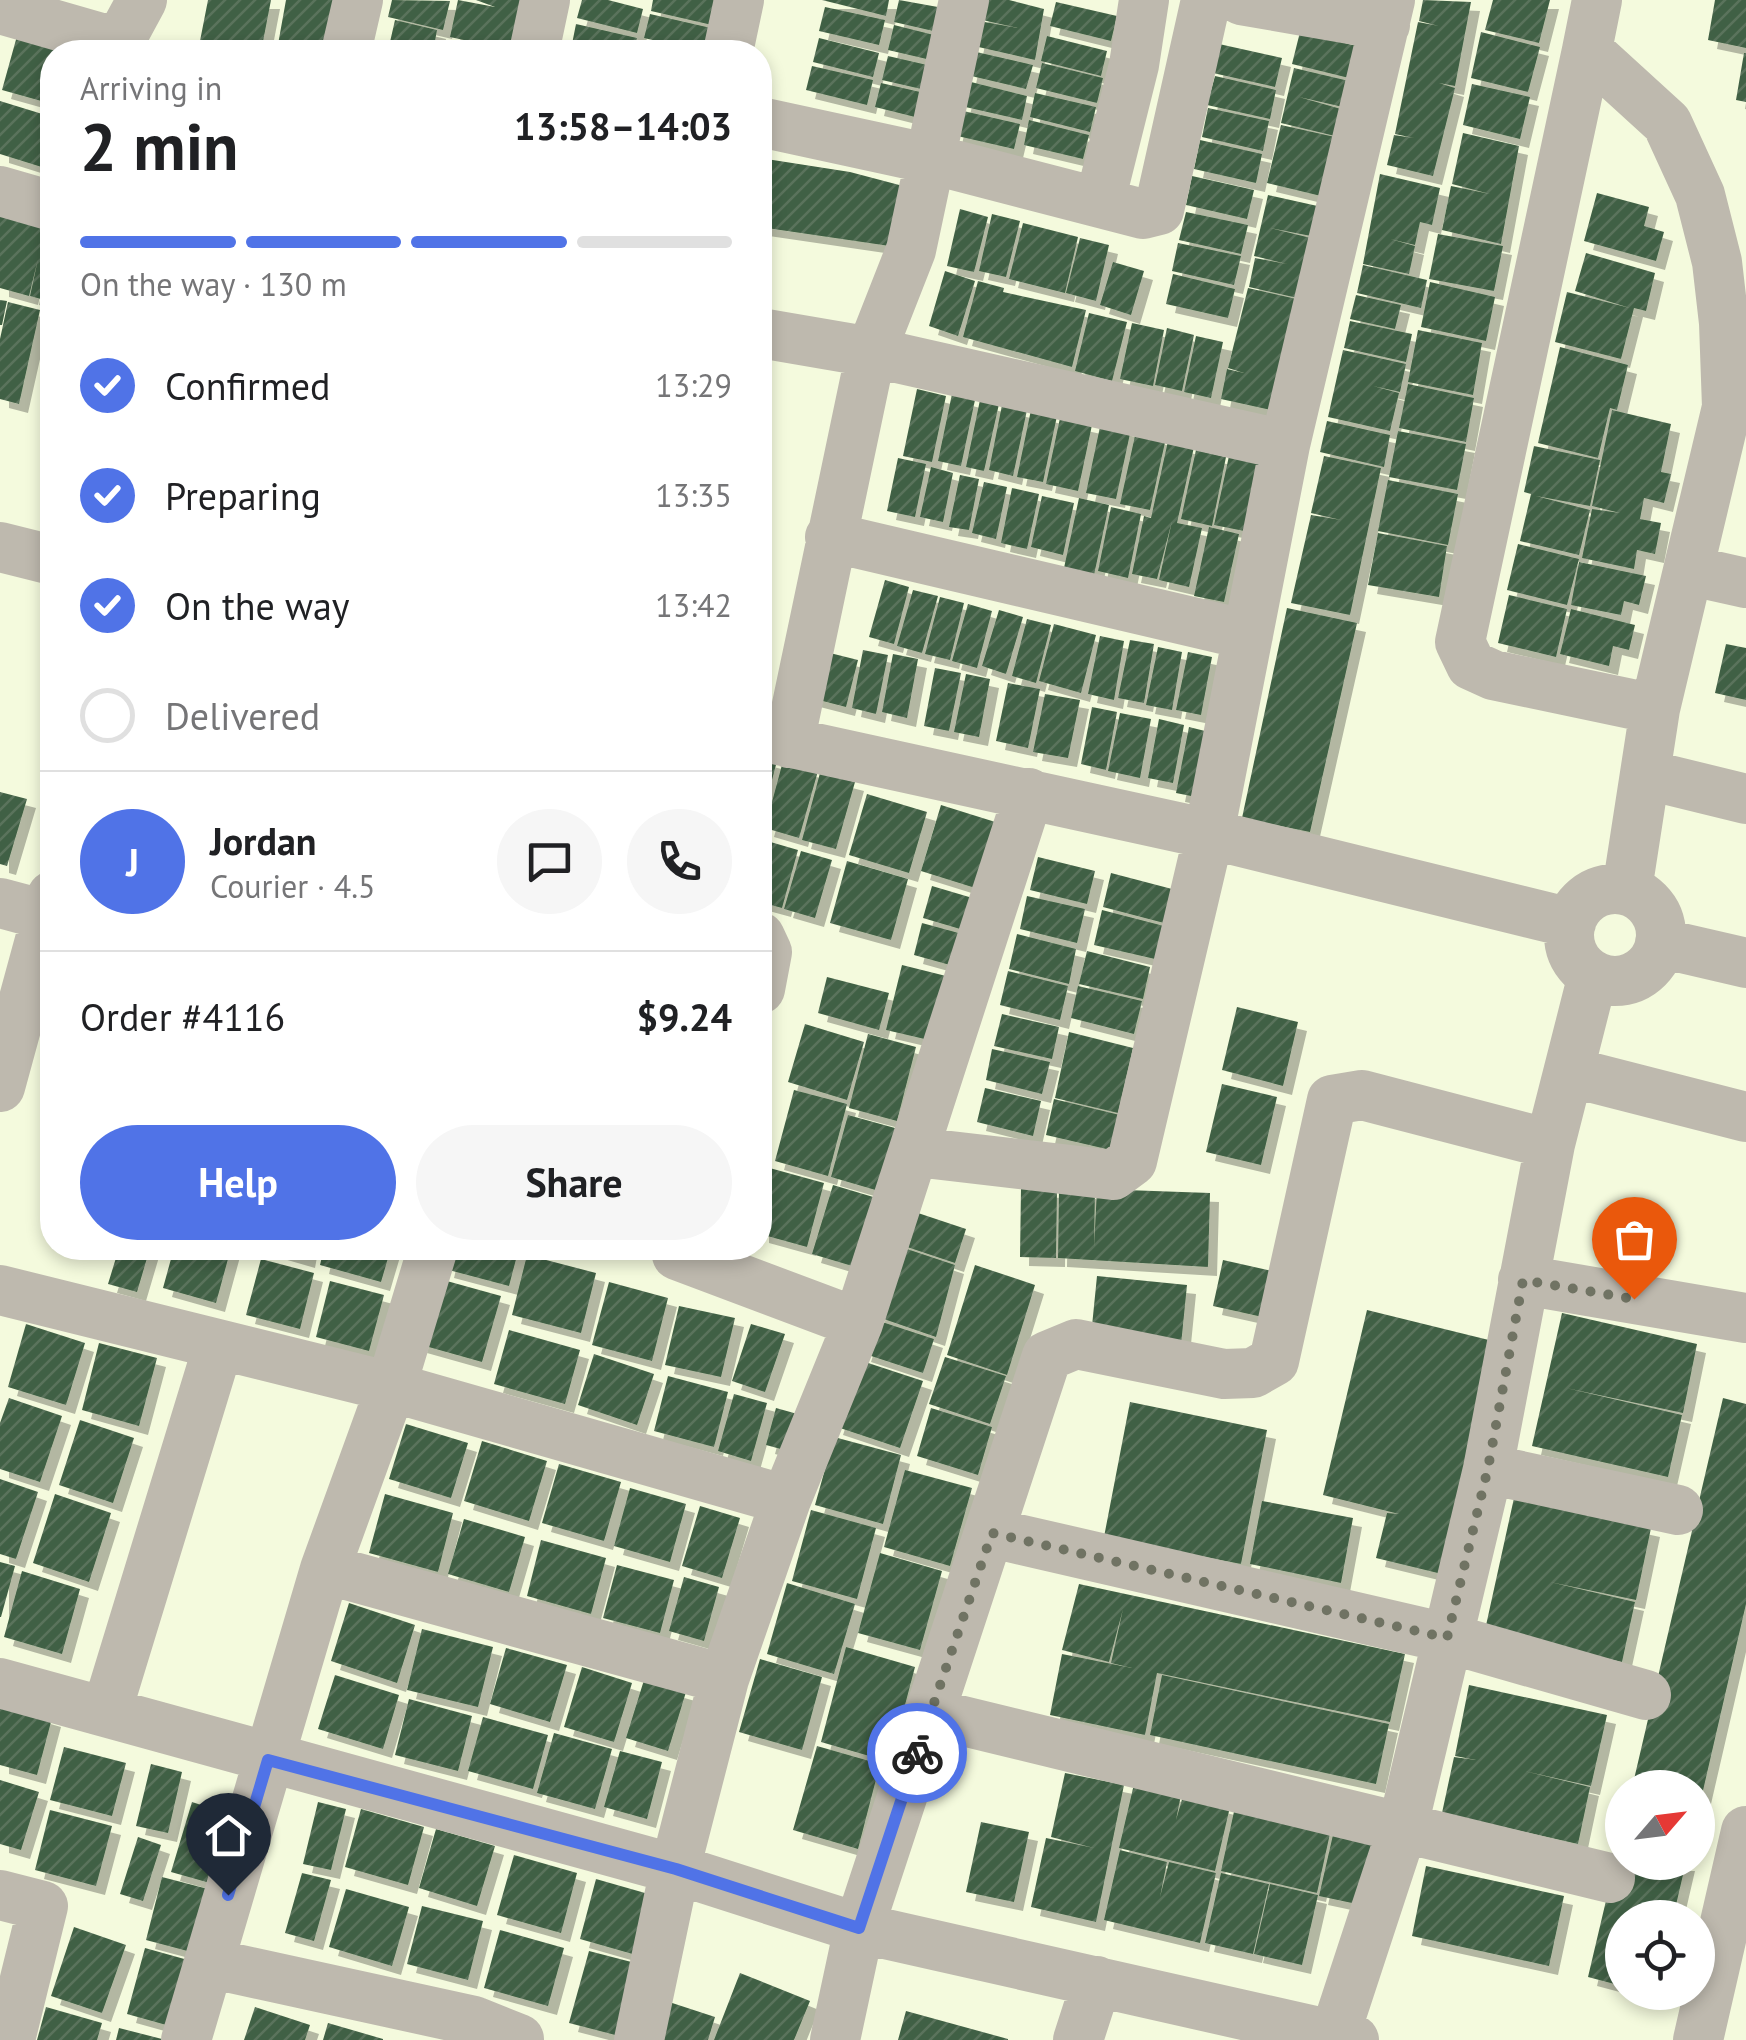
<!DOCTYPE html>
<meta charset="utf-8">
<style>
body{margin:0;font-family:"PT Sans",sans-serif;background:#f6f6f6;color:#202124;height:100vh;display:flex;flex-direction:column;font-size:38px;white-space:nowrap}
*{box-sizing:border-box;margin:0}
p{font-size:32px;color:#757577}
.icon{flex:none;width:55px;height:55px;fill:none;stroke:currentColor;stroke-width:2;stroke-linecap:round;stroke-linejoin:round}
.map{position:relative;flex:1;overflow:hidden}
.drawer{position:absolute;left:40px;top:40px;width:732px;height:1220px;display:flex;flex-direction:column;background:#fff;border-radius:40px;box-shadow:0 5px 15px #0003}
.drawer>*{flex:none}
.needle{width:65px;rotate:62deg}
.tools{position:absolute;left:1605px;top:1770px;display:grid;gap:20px}
.tools a{display:grid;place-items:center;width:110px;height:110px;border-radius:50%;background:#fff;box-shadow:0 5px 15px #0003;font-size:50px}
.pin{position:absolute;display:grid;place-items:center;width:85px;height:85px;color:#fff;margin:-102px -42px;border-radius:50% 50% 50% 0;rotate:-45deg;box-shadow:0 0 10px #0007}
.pin .icon{rotate:45deg}
.courier{position:absolute;display:grid;place-items:center;width:100px;height:100px;margin:-50px;border:8px solid #5073e7;border-radius:50%;background:#fff;color:#222;box-shadow:0 2px 12px #0007}
.overview em{font-style:normal;font-weight:700}
.overview div{display:flex;flex-direction:column-reverse}
.overview{display:flex;align-items:center;justify-content:space-between;height:170px;padding:0 40px}
h1{font-size:65px;font-weight:700;line-height:75px}
.bar{display:grid;grid-template-columns:repeat(4,1fr);gap:15px 10px;align-content:center;height:120px;padding:0 40px}
.bar i{height:12px;border-radius:8px;background:#e0e0e0}
.bar .active{background:#5073e7}
.bar p{grid-column:span 4}
.line{display:flex;align-items:center;gap:25px;padding:0 40px;border-top:2px solid #e0e0e0}
.line div{flex:1}
.round{display:grid;place-items:center;flex:none;width:105px;height:105px;border-radius:52px;background:#f6f6f6}
ol{padding:0 40px;list-style:none}
li{display:flex;align-items:center;gap:30px;height:110px}
li p{margin-inline-start:auto}
li .icon{padding:10px;border-radius:50%;background:#5073e7;color:#fff;stroke-width:4}
li:last-child{color:#757577}
li i{width:55px;height:55px;border:5px solid #e0e0e0;border-radius:50%}
.button{display:flex;gap:20px;margin-top:auto;padding:20px 40px}
.button a{flex:1;height:115px;border-radius:60px;background:#5073e7;color:#fff;font-size:40px;font-weight:700;line-height:115px;text-align:center}
.button a+a{background:#f6f6f6;color:#202124}
.map>svg:first-child{display:block}
.building{fill:url(#building-hatch);filter:url(#shadow)}
.lines{fill:none;stroke-linecap:round;stroke-linejoin:round}
.minor{stroke:#beb9ae;stroke-width:50}
.done{stroke:#707363;stroke-width:10;stroke-dasharray:0 18}
.route{stroke:#5073e7;stroke-width:12}
</style>
<div class="map">
<svg width="1746" height="2040" viewBox="0 0 1746 2040">
<defs>
<pattern id="building-hatch" width="6" height="6" patternUnits="userSpaceOnUse" patternTransform="scale(2.5)"><rect width="6" height="6" fill="#416044"/><path d="M-1 1l2-2M0 6l6-6M5 7l2-2" fill="none" stroke="#5a735c"/></pattern>
<filter id="shadow"><feDropShadow dx="9" dy="9" stdDeviation="0" flood-color="#0004"/></filter>
</defs>
<rect width="100%" height="100%" fill="#f4fadd"/>
<path class="building" d="M208,0h63l-10,52 -61,-11z
M286,0h61l-9,52 -61,-2z
M392,0l58,1 -7,29 -55,-13z
M458,0l37,7 -19,-7h45l-11,50 -60,-13z
M582,0h26l35,9 -6,24 -60,-15z
M653,0h60l4,1 -5,24 -61,-14z
M822,0h67l-3,16z
M899,0l61,11 -5,25 -61,-14z
M983,0h26l35,9 -9,51 -61,-14 5,-25 39,7 -40,-9z
M1423,0l48,2 -16,84 -16,-3 16,5 -22,88 -46,-11 7,-30 20,3 -19,-4 23,-112 21,4 -20,-5z
M1493,0h57l-11,43 -54,-13z
M1715,0h31v48l-38,-8z
M1056,2l61,14 -6,25 -61,-15z
M825,7l60,13 -6,25 -60,-14z
M650,14l61,14 -7,24 -60,-14z
M395,20l42,10 -4,22 -43,-10z
M576,24l61,14 -3,14 -63,-3z
M894,25l60,15 -6,24 -60,-14z
M1300,32l57,14 -8,32 -57,-14z
M1481,32l59,15 -12,45 -57,-14z
M17,36l57,16h-22v52l-50,-14z
M1047,36l60,15 -6,25 -60,-15z
M819,38l60,15 -6,24 -60,-15z
M645,42l40,9 -1,1h-41z
M1219,44l63,14 -7,29 -62,-14z
M202,46l22,5v1h-23z
M972,51l61,14 -7,24 -59,-14z
M1744,53h2v49l-10,-2z
M888,56l61,14 -6,24 -61,-14z
M1042,63l61,15 -6,25 -61,-15z
M812,66l61,14 -6,25 -61,-15z
M1294,68l55,13 -6,26 -44,-10 42,12 -6,27 -54,-13z
M1215,76l61,14 -6,29 -63,-14z
M967,81l60,15 -5,24 -61,-14z
M881,83l61,14 -7,25 -60,-15z
M1472,84l58,13 -10,42 -57,-14z
M1035,93l61,14 -6,25 -60,-15z
M0,101l52,16 -4,52 -48,-15z
M1208,108l61,13 -6,30 -61,-14z
M959,110l61,14 -6,25 -61,-14z
M1029,120l60,15 -6,24 -59,-14z
M1281,125l54,12 -14,59 -54,-13z
M1463,133l56,13 -18,98 -59,-14 9,-44 39,8 -38,-10z
M1200,140l62,14 -6,29 -62,-14z
M760,158l90,14 72,19 -12,58 -150,-22z
M1380,174l60,14 -8,37 -12,-3 -5,23 -25,-6 25,7 -6,28 -46,-10z
M1192,176l62,14 -7,29 -61,-14z
M1597,193l52,14 -5,19 20,6 -8,29 -72,-20z
M1268,195l54,12 -6,30 -46,-9 45,11 -13,60 -53,-12 6,-29 32,6 -33,-8z
M960,209l28,8 -14,55 -27,-6z
M1186,212l62,13 -7,29 -62,-14z
M0,214l52,12v76l-22,-6 8,-37 -9,37 -29,-8z
M992,214l28,7 -14,56 -27,-6z
M1023,223l55,14 -13,56 -56,-14z
M1438,234l65,12 -9,45 -65,-12z
M1080,238l29,7 -13,56 -30,-8z
M1178,243l63,13 -7,29 -62,-14z
M1586,253l69,20 -9,38 -12,-3 -13,51 -66,-17 12,-50 63,16 -55,-17z
M1113,262l31,9 -13,44 -31,-10z
M1363,265l64,15 -6,28 -64,-15z
M945,271l30,10 -17,55 -29,-10z
M1173,274l62,15 -7,29 -62,-14z
M978,281l26,7 -1,4 83,18 -14,57 -109,-30z
M1430,282l65,15 -9,44 -65,-14z
M1248,288l53,12 -26,111 -54,-12 6,-30 17,4 -16,-5z
M1356,295l45,10 -6,24 -45,-10z
M0,300l7,1 -5,24h-2z
M8,302l32,8 -21,94 -19,-5v-60z
M1089,313l38,9 -15,59 -37,-10z
M1350,321l62,13 -6,28 -62,-14z
M1132,323l32,7 -11,56 -33,-7z
M1167,328l27,7 -12,56 -27,-6z
M1418,330l64,13 -9,52 -65,-13z
M1196,336l27,6 -12,56 -27,-6z
M1560,347l68,18 -11,45 -7,-2 -12,50 -60,-15z
M1343,350l63,14 -6,28 -27,-6 26,7 -9,38 -62,-14z
M1408,384l66,14 -8,44 -67,-14z
M917,389l29,7 -14,66 -29,-6z
M952,394l23,6 -14,66 -23,-5z
M980,400l19,4 -15,67 -18,-4z
M1002,405l25,5 -14,66 -24,-6z
M1031,410l26,6 -14,66 -26,-5z
M1612,410l59,14 -10,48 10,2 -7,29 -20,-5 -4,21 21,4 -6,31 -18,-4 -3,19 -52,-11 10,-49 28,4 -28,-7z
M1060,418l32,7 -14,66 -32,-7z
M1327,421l63,14 -6,32 -64,-15z
M1101,422l30,7 -15,70 -30,-6z
M1136,431l30,7 -16,72 -30,-6z
M1398,431l68,13 -9,46 -68,-13z
M1168,441l26,6 -17,76 25,5 -13,59 -30,-7 13,-59 -15,58 -25,-5 12,-58 7,2z
M1534,446l66,14 -10,46 -54,-10 54,14 -11,45 -59,-14 11,-47 -7,-2z
M1196,450l30,7 -14,69 -31,-7z
M1229,456l30,7 -15,68 -30,-6z
M1324,456l57,12 -31,147 -59,-12 20,-88 30,5 -30,-7z
M898,458l28,6 -11,53 -28,-6z
M931,467l22,6 -10,49 -23,-5z
M960,475l19,4 -10,51 -20,-3z
M1388,480l70,14 -10,51 -70,-14z
M984,482l23,5 -11,52 -24,-6z
M1012,488l27,6 -12,55 -26,-6z
M1042,496l32,7 -11,52 -32,-8z
M1079,498l30,7 -15,70 -30,-7z
M1111,507l30,7 -13,64 -30,-7z
M1209,527l30,7 -15,68 -30,-6z
M1378,533l69,13 -8,51 -71,-12z
M1518,544l61,15 -12,46 -60,-15z
M1579,562l67,14 -7,29 -15,-4 -3,14 -50,-10z
M885,580l24,7 -15,57 -25,-7z
M913,590l25,6 -16,57 -25,-7z
M1509,595l58,14 -11,48 -58,-14z
M940,597l24,6 -14,57 -25,-6z
M968,604l24,7 -15,57 -25,-7z
M1287,608l70,15 -47,209 -68,-14z
M1571,609l64,16 -6,25 -16,-4 -4,20 -49,-12z
M999,610l24,7 -17,57 -24,-8z
M1027,619l24,6 -15,58 -24,-7z
M1054,624l42,11 -15,58 -42,-12z
M1100,636l24,5 -10,59 -26,-6z
M1130,640l24,4 -10,59 -26,-5z
M1726,644l20,4v52l-31,-7z
M1158,647l24,5 -10,58 -26,-5z
M863,650l25,5 -12,59 -24,-6z
M822,651l36,9 -12,47 -35,-9z
M1188,652l24,5 -11,58 -25,-5z
M893,654l25,5 -11,59 -25,-6z
M935,668l26,5 -12,58 -25,-5z
M966,674l24,5 -11,58 -25,-5z
M1008,683l32,6 -12,59 -32,-7z
M1045,694l35,6 -12,58 -35,-6z
M1092,707l25,5 -11,58 -25,-6z
M1120,713l31,6 -11,59 -32,-7z
M1159,719l25,6 -11,58 -25,-5z
M1189,727l24,6 -12,65 -25,-5z
M760,757l17,4 -16,61h-1z
M783,761l35,10 -19,67 -34,-10z
M820,773l35,9 -19,67 -34,-9z
M0,792l27,7 -20,67 -7,-2z
M867,794l60,18 -18,61 -60,-18z
M941,805l67,21 -20,66 -67,-21z
M767,841l31,9 -16,58 -22,-6v-34z
M801,851l31,9 -17,58 -31,-9z
M1038,857l57,14 -8,33 -57,-14z
M847,861l61,18 -17,61 -61,-17z
M1111,873l61,16 -8,34 -61,-16z
M932,886l54,16 -9,32 -54,-16z
M1027,896l58,13 -8,34 -57,-14z
M1102,910l62,16 -9,33 -61,-14z
M922,923l55,15 -9,32 -54,-15z
M1017,934l59,15 -7,35 -60,-15z
M1087,951l63,16 -7,32 -64,-15z
M902,965l60,15 -16,64 -60,-14z
M1008,971l60,15 -8,34 -60,-15z
M827,977l62,16 -10,37 -61,-17z
M1078,986l64,15 -8,33 -63,-16z
M1237,1007l61,15 -15,64 -61,-16z
M1002,1014l57,13 -7,32 -58,-13z
M805,1024l59,18 -17,58 -59,-18z
M1069,1032l64,16 -15,65 -63,-15z
M868,1034l48,13 -19,74 -48,-13z
M992,1049l58,13 -8,32 -56,-14z
M1222,1084l55,13 -16,68 -55,-13z
M985,1088l56,13 -8,35 -56,-14z
M794,1090l53,14 -19,72 -53,-15z
M1054,1099l70,17 -9,35 -69,-16z
M848,1115l65,18 -17,63 -65,-19z
M766,1167l58,16 -17,64 -47,-13v-43z
M833,1185l57,17 -21,69 -57,-17z
M1021,1188l36,1 -1,69 -36,-1z
M1059,1189l36,1 -1,57 3,-58 113,4 -2,74 -150,-9z
M906,1209l60,20 -11,34 -60,-20z
M895,1245l60,20 -19,72 -61,-21z
M119,1248h31l-13,44 -29,-8z
M174,1248h57l-15,55 -53,-15z
M268,1248h40l-2,11z
M324,1248h67l-10,34 -61,-17z
M450,1248h69l-10,38 -64,-17z
M527,1255l69,18 -15,60 -69,-18z
M261,1259l53,14 -14,56 -54,-14z
M1223,1260l53,12 -9,46 -54,-12z
M975,1265l60,20 -28,90 -60,-20z
M1097,1276l90,9 -6,60 -90,-9z
M436,1278l65,18 -19,66 -64,-18z
M330,1281l54,14 -15,56 -53,-14z
M609,1282l59,16 -16,63 -60,-16z
M679,1306l56,12 -14,59 -56,-12z
M1367,1310l134,33 -55,232 -70,-17 11,-45 12,1 -76,-19z
M1562,1313l135,31 -14,69 -117,-25 116,27 -14,62 -136,-31z
M873,1319l61,20 -11,34 -61,-20z
M26,1324l59,19 -19,62 -58,-18z
M751,1324l34,10 -20,58 -33,-11z
M509,1330l71,20 -15,54 -71,-20z
M99,1343l58,15 -18,68 -57,-16z
M594,1354l60,20 -17,51 -59,-20z
M945,1357l61,19 -16,48 -61,-20z
M856,1359l67,22 -23,67 -66,-22z
M668,1376l60,16 -14,55 -60,-16z
M734,1394l33,9 -16,58 -33,-10z
M9,1398l53,18 -22,66 -40,-13v-46z
M1723,1398l23,6v200l-47,204 -1,-20h-66z
M1130,1402l137,28 -26,134 -137,-27z
M776,1408l25,7 -9,37 -26,-7z
M931,1408l61,19 -14,48 -61,-19z
M80,1420l54,18 -21,65 -54,-18z
M406,1424l62,19 -17,55 -62,-19z
M834,1437l67,18 -18,69 -68,-19z
M482,1441l65,20 -18,60 -65,-20z
M559,1464l62,18 -17,59 -62,-18z
M905,1470l67,18 -22,78 -66,-19z
M0,1479l38,13 -22,67 -16,-5z
M630,1488l56,16 -16,58 -56,-16z
M55,1494l56,19 -22,69 -56,-19z
M385,1494l68,19 -15,59 -69,-19z
M1514,1498l137,30 -15,72 -86,-18 85,20 -13,60 -137,-32z
M1262,1501l91,17 -12,65 -91,-19z
M700,1506l40,12 -18,60 -40,-12z
M811,1510l65,18 -19,71 -65,-18z
M464,1519l61,18 -16,55 -61,-18z
M541,1540l65,18 -15,56 -64,-18z
M880,1553l62,18 -22,79 -62,-17z
M0,1562l15,4 -14,51h-1z
M617,1565l57,15 -14,53 -57,-15z
M22,1571l58,18 -18,65 -58,-17z
M684,1577l35,10 -15,54 -35,-10z
M787,1583l68,21 -21,70 -67,-20z
M1079,1584l326,70 -15,68 -233,-49 -12,62 -95,-20 12,-61 70,14 -21,-5 12,-54 -14,53 -47,-12z
M349,1603l66,22 -18,58 -66,-22z
M422,1629l71,18 -15,60 -71,-17z
M846,1647l69,20 -25,95 -69,-20z
M506,1648l61,17 -17,57 -60,-18z
M760,1659l62,18 -20,73 -63,-18z
M582,1667l50,16 -18,59 -50,-15z
M335,1675l64,20 -16,54 -65,-20z
M1162,1675l227,49 -13,60 -226,-49z
M644,1680l42,12 -18,59 -42,-13z
M1469,1685l138,30 -16,71 -67,-15 66,16 -12,57 -136,-31 12,-56 22,3 -21,-4z
M409,1699l63,17 -14,55 -63,-16z
M0,1703l52,15 -15,57 -37,-10z
M483,1717l65,18 -15,54 -65,-18z
M554,1733l58,16 -17,60 -58,-16z
M817,1746l63,18 -22,85 -65,-19z
M64,1747l62,16 -14,53 -62,-16z
M620,1751l42,11 -15,57 -43,-12z
M151,1764l31,8 -14,61 -32,-7z
M1065,1773l59,12 -28,137 -65,-15 15,-69 48,10 -43,-11z
M0,1780l39,12 -18,58 -21,-6z
M1134,1784l47,11 -5,25 7,-24 47,11 -15,64 -96,-23z
M192,1802l46,15 -21,68 -46,-13z
M318,1802l28,7 -15,61 -28,-6z
M1235,1807l96,22 -14,64 -96,-22z
M361,1809l63,18 -16,58 -63,-18z
M50,1810l62,16 -16,60 -61,-16z
M981,1822l48,10 -15,70 -48,-10z
M1335,1826l47,10 -16,70 -47,-10z
M436,1829l59,17 -18,60 -58,-18z
M138,1837l23,8 -18,56 -23,-7z
M1621,1837l1,25h64l-13,56h-51v68l-34,-9z
M1120,1850l47,12 -7,35 9,-35 47,11 -16,70 -96,-23z
M514,1855l63,18 -16,60 -64,-18z
M1426,1866l138,30 -15,70 -137,-30z
M302,1873l29,7 -17,61 -29,-8z
M1221,1873l48,11 -16,70 -48,-11z
M162,1877l50,13 -17,63 -49,-13z
M596,1879l63,18 -16,60 -63,-18z
M1270,1884l48,11 -16,70 -48,-11z
M346,1889l63,18 -17,59 -63,-19z
M422,1906l61,15 -15,59 -61,-16z
M74,1927l52,18 -24,68 -51,-17z
M500,1930l64,18 -16,58 -64,-18z
M145,1948l50,14 -18,66 -50,-14z
M589,1951l54,14 -20,72 -54,-14z
M740,1973l70,28 -16,39h-80z
M660,1999l55,18 -7,23h-60z
M46,2007l56,16 -5,17h-60z
M255,2007l55,18 -5,15h-61z
M906,2011l102,28v1h-110z
M328,2023l55,16v1h-60z
M119,2028l43,11v1h-46z"/>
<g class="lines">
<path class="minor" d="M1241,0l144,25
M1597,0l-10,50 80,73 33,72 17,67 7,61 3,84 -72,302 -28,181
M0,9l101,29 21,-1 20,-37
M1587,50l-127,592 11,23 22,10 162,34
M346,52l12,-52
M534,52l11,-52
M728,52l11,-52
M760,122l171,37 212,55 16,-4 47,-210
M0,191l52,15
M1100,201l34,-136 10,-65
M760,333l111,19 414,93
M830,537l418,98
M0,547l52,13
M1692,571l54,12
M760,736l449,98 362,89
M789,743l82,-391 40,-102 53,-250
M1648,775l98,24
M1569 935a46 46 0 1 1 92 0a46 46 0 1 1-92 0Z
M0,903l45,12
M760,937l7,15 -7,37
M1660,943l86,20
M1570,1072l176,45
M0,1087l52,-191
M916,1152l197,23 19,-14 77,-327 76,-389 105,-445
M677,1255l181,68
M1523,1280l223,38
M0,1290l391,97 395,113
M1488,1469l190,41
M992,1533l455,105 199,57
M325,1569l399,110
M0,1683l675,186 184,59 495,112
M107,1710l111,-363
M930,1713l680,165
M0,1895l43,11 -33,134
M209,1963l265,58 -6,19
M474,2021l45,18
M186,2040l139,-471 66,-182 42,-139
M639,2040l36,-171 49,-190 62,-179 72,-177 171,-530
M835,2040l24,-112 188,-572 29,-12 148,30 29,-1 21,-12 58,-261 30,-5 188,49
M1078,2040l19,-59
M1333,2040l69,-210 86,-361 62,-325 43,-169
M1698,2040l48,-209"/>
</g>
<g class="lines">
<path class="done" d="M917,1753l75,-220 455,105 41,-170 35,-188 111,19"/>
<path class="route" d="M228,1895l40,-135 408,109 183,59 58,-175"/>
</g>
</svg>
<div class="tools">
<a><svg class="needle" viewBox="-14 -14 28 28"><path d="M0-13l5 13h-10z" fill="#e53935"/><path d="M0 13l5-13h-10z" fill="#757577"/></svg></a>
<a><svg class="icon" aria-label="locate" viewBox="0 0 24 24"><circle cx="12" cy="12" r="6"/><path d="M12 2v4M12 18v4M2 12h4M18 12h4"/></svg></a>
</div>
<div class="pin" style="left:1634px;top:1299px;background:#ea580c"><svg class="icon" aria-label="bag" viewBox="0 0 24 24"><path d="M5 8h14l-1 12H6zM9 8a3 3 0 0 1 6 0"/></svg></div>
<div class="pin" style="left:228px;top:1895px;background:#1f2937"><svg class="icon" aria-label="home" viewBox="0 0 24 24"><path d="M3 11l9-7 9 7M6 9v11h12V9"/></svg></div>
<div class="courier" style="left:917px;top:1753px"><svg class="icon" aria-label="bike" viewBox="0 0 24 24"><circle cx="6" cy="16" r="4"/><circle cx="18" cy="16" r="4"/><path d="M6 16l4-8h5l3 8M10 8l3 8H6M13 5h3"/></svg></div>
<section class="drawer">
<div class="overview"><div><h1>2 min</h1><p>Arriving in</p></div><em>13:58–14:03</em></div>
<div class="bar"><i class="active"></i><i class="active"></i><i class="active"></i><i></i><p>On the way · 130 m</p></div>
<ol>
<li><svg class="icon" aria-label="check" viewBox="0 0 24 24"><path d="M5 12l5 5 9-10"/></svg>Confirmed<p>13:29</p></li>
<li><svg class="icon" aria-label="check" viewBox="0 0 24 24"><path d="M5 12l5 5 9-10"/></svg>Preparing<p>13:35</p></li>
<li><svg class="icon" aria-label="check" viewBox="0 0 24 24"><path d="M5 12l5 5 9-10"/></svg>On the way<p>13:42</p></li>
<li><i></i>Delivered</li>
</ol>
<div class="line" style="height:180px"><b class="round" style="background:#5073e7;color:#fff">J</b><div><b>Jordan</b><p>Courier · 4.5</p></div><a class="round"><svg class="icon" aria-label="chat" viewBox="0 0 24 24"><path d="M4 5h16v11H9l-5 4z"/></svg></a><a class="round"><svg class="icon" aria-label="phone" viewBox="0 0 24 24"><path d="M5 4h4l2 5-3 2q2 4 5 5l2-3 5 2v4C11 20 4 13 5 4z"/></svg></a></div>
<div class="line" style="height:130px"><div>Order #4116</div><b>$9.24</b></div>
<div class="button"><a>Help</a><a>Share</a></div>
</section>
</div>
